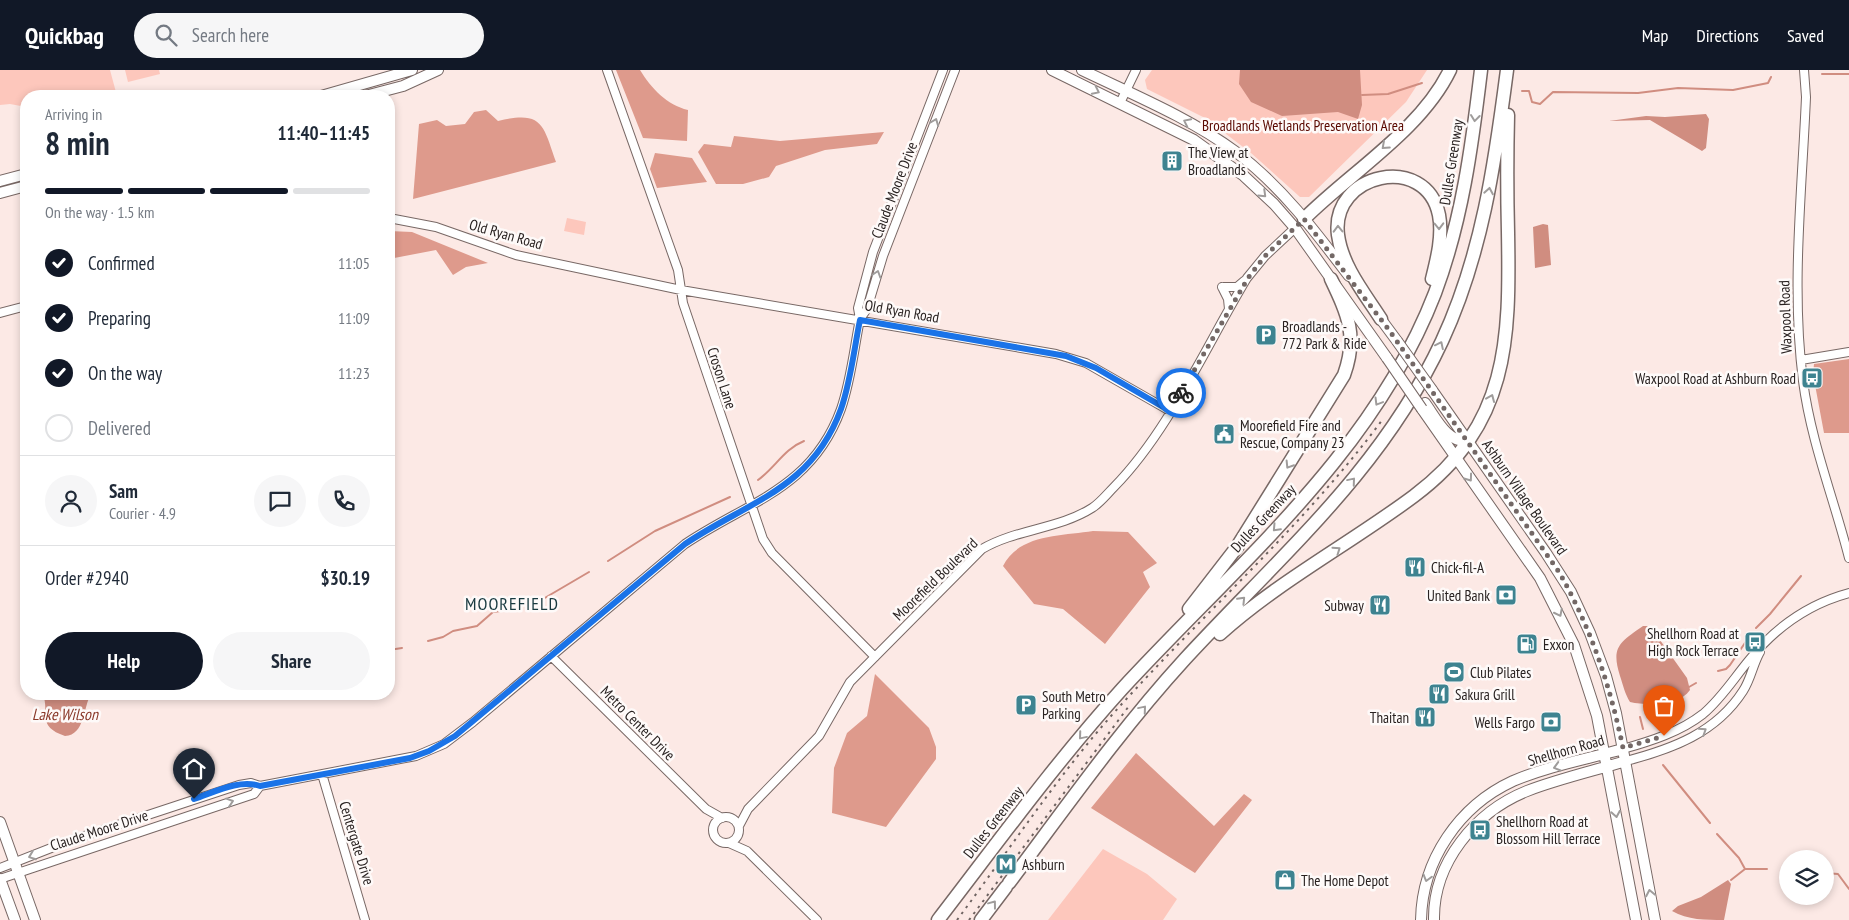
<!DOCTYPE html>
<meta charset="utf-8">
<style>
body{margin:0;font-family:"PT Sans Narrow",sans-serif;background:#f6f6f7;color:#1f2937;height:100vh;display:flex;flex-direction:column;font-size:19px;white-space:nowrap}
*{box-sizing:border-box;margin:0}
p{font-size:16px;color:#747a83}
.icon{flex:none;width:28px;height:28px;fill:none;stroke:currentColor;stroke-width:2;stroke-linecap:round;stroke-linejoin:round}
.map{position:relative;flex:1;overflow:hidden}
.sheet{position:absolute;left:20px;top:20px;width:375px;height:610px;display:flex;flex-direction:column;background:#fff;border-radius:20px;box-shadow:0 2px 8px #0003}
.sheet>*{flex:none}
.controls{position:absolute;left:1779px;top:780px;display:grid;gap:10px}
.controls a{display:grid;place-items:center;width:55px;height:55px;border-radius:50%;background:#fff;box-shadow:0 2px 8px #0003;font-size:25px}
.pin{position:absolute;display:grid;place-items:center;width:42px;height:42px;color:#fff;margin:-51px -21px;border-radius:50% 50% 50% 0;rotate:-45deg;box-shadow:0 0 5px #0007}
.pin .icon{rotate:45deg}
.courier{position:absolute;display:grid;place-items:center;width:50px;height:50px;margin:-25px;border:4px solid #1a73e8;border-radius:50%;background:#fff;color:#222;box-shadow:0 1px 6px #0007}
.head em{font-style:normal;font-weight:600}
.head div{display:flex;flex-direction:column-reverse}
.head{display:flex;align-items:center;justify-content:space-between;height:85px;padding:0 25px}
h1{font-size:32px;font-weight:600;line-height:38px}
.bar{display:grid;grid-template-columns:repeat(4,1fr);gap:8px 5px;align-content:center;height:60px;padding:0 25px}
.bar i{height:6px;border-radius:4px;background:#e0e1e3}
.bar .selected{background:#111827}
.bar p{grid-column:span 4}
.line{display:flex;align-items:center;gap:12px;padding:0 25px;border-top:1px solid #e0e1e3}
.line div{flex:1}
.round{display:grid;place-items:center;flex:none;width:52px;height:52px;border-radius:26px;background:#f6f6f7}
ol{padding:0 25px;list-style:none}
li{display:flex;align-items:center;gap:15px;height:55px}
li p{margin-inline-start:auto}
li .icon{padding:5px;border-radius:50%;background:#111827;color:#fff;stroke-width:4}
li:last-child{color:#747a83}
li i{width:28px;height:28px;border:2px solid #e0e1e3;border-radius:50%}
.button{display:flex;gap:10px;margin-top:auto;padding:10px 25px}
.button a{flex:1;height:58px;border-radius:30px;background:#111827;color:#fff;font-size:20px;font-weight:600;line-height:58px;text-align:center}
.button a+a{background:#f6f6f7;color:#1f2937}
header{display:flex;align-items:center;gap:30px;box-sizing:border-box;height:70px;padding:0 25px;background:#111827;color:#fff}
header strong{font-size:24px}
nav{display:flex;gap:28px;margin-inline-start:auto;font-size:18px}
.search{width:350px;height:45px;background:#f6f6f7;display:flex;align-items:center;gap:12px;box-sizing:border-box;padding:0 18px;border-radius:28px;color:#747a83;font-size:19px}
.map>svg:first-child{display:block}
.green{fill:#fdc7bc}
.forest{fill:#de9a8c}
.water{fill:#d08d80}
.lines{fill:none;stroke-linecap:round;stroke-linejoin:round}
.stream{stroke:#d08d80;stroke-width:2}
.minor-casing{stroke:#786865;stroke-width:10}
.major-casing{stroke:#786865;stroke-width:12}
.highway-casing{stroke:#786865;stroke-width:15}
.minor{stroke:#fff;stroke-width:8}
.major{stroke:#fff;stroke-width:10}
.highway{stroke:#fff;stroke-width:12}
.rail{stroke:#6e6361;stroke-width:2;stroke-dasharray:2.5 5;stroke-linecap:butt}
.major-bridge-casing{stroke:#786865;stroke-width:12;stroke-linecap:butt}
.major-bridge{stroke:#fff;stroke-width:10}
.oneway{stroke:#9f9c9b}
.done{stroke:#736866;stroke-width:5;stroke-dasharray:0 9}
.route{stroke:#1a73e8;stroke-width:6}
.labels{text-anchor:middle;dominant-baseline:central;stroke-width:5;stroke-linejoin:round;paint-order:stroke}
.park-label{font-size:15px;fill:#5a0800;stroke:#fefaf9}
.poi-label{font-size:15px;fill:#292221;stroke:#fefaf9;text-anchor:start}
.street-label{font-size:15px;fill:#292221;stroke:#fefaf9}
.water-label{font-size:16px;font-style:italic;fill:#8a392a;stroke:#fefaf9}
.quarter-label{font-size:18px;letter-spacing:1px;fill:#193a40;stroke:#fefaf9}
</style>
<header>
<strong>Quickbag</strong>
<div class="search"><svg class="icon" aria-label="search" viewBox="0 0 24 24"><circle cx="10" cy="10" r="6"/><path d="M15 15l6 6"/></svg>Search here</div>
<nav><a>Map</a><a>Directions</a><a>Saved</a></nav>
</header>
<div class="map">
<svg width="1849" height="850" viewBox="0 0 1849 850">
<rect width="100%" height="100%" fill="#fce9e5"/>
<path class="green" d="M0,0h110l7,26h-91v11l-16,-3 -10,1z
M125,0h34l1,4 -32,8z
M1152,0h275l-21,32 -97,95h-9l-49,-44 -46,-35 -58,-29 -2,-9z
M567,148l19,4 -2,13 -20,-4z
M1103,779l44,25 30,25 -14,21h-115z"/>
<path class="forest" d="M616,0h24c11,18 27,35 48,40l-1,31 -44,-3z
M486,40l12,11c45,-11 45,4 58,41l-143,37 6,-75 18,-4 9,6 19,-2 9,-12z
M884,62l-7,12 -52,6 -49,16 -7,11 -26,7h-27l-18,-32 6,-8 27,3 3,-11 46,5z
M655,83l37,5 15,24 -50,6 -7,-19z
M389,161l23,1 76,31 -22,4 -13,8 -17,-25 -47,9z
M1849,289v74h-25l-11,-59 1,-10z
M1093,461l35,1 29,31 -14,9 7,15 -45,57 -42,-35 -29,-5 -31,-38c16,-32 58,-30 90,-35z
M875,604l54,54 7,19v12l-50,68 -54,-14 2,-45 13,-35 20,-17z
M1136,683l78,73 30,-32 8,6 -57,73 -104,-65z"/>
<path class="water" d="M1240,0h120l2,35 -4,14 -20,-7 -56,4 -31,-14 -12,-18z
M1706,44l3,5 -3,29 -4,3 -52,-31 -41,1 37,-5 19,1z
M1543,154l5,1 3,40 -16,3 -2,-41z
M1643,556h7l37,52 3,12c-11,16 -42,16 -60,12 -5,-8 -7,-17 -10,-26 -9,-29 -1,-33 23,-50z
M43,624h48c-8,13 -6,41 -26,42 -29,-10 -15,-22 -22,-42z
M1728,810l3,4 -7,36c-19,0 -36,0 -52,-9l6,-5 23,-9z"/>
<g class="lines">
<path class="stream" d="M1822,4h27
M1522,21h7l3,11 8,2 13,-12 85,1 40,-5 55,2 35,-7 3,-6
M1362,25l26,-1 34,-11
M758,410c17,-12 26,-31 46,-39
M608,491l47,-30 75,-34
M1756,558l14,-14 31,-38
M428,571l15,-4 10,-6 24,-5 16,-14 22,-3 13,-9 15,-1 46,-27
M389,580l13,-2
M1718,601l8,-2 4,-4 21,-31
M1689,617l7,-4
M1640,647l3,12
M1663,695l47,58
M1717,764l22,24 6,11
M1825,803l13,1 11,15
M1783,805l5,1
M1731,810l14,-11h22"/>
<g class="minor-casing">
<path id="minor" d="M607,0l71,200 5,33 80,236 9,14 103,104
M1804,0l2,27c-4,95 -15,190 -3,284 8,61 31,118 46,177
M1120,33l16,-33
M389,148l47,9 80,28 165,35 375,64 30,9 84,48
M1222,217h15l7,-6
M1222,217l6,12 1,10
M0,243l26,-7
M860,249l-2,-11 15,-56 70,-182
M1801,290l48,-8
M551,586l155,153 16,9
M1623,679c28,-8 57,-17 80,-35 19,-16 31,-36 47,-55 26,-32 58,-55 99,-66
M1626,691c46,-12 90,-28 117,-70 8,-12 10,-27 17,-39
M322,704l43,146
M713 760a13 13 0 1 1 26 0a13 13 0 1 1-26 0Z
M739,756l9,-17 71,-73 31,-54 132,-133c34,-20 77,-20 110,-41 8,-5 15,-14 22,-21 55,-56 92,-141 133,-209l18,-22 30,-28
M729,773l18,8 70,69
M0,798l69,-27 170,-56 12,-2 9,3 156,-30 28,-12 29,-22 212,-178c64,-43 127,-55 156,-135 10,-29 13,-60 19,-90l7,-10 16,-53 72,-186
M0,809l254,-85 6,-8"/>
</g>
<g class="major-casing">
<path id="major" d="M1052,0l142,70 50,36 30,28 21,24 92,130
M1082,0c52,25 108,48 154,82 45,34 79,79 113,124
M321,26l91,-26
M365,26l38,-10 35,-16
M0,111l26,-7
M0,123l26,-7
M1377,244l20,27
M1432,320l114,163 25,39 19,41 16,43 10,37 39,207
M1425,333c11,15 22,40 43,38
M1422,339l118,169 34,67 23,71 39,204
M0,752l35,98
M0,809l15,41
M1421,850c1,-60 38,-114 92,-139 35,-15 74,-22 110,-32
M1434,850c-1,-57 41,-108 93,-129 31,-12 66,-20 99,-30"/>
</g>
<g class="highway-casing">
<path id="highway" d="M1304,149c47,-47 117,-89 146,-149
M1381,249c-16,-25 -39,-53 -43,-84 -8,-62 88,-83 101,-20 4,21 -2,44 -7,64
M1189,539l48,-62 107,-172c14,-39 4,-60 -13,-96
M1220,564c59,-53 131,-91 194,-138 95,-71 96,-156 94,-264 -1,-39 -1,-78 0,-117
M1009,813c57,-76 112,-154 176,-224 95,-103 197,-189 257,-318 40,-86 53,-178 65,-271
M938,850c60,-78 118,-158 184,-231 114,-124 251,-235 313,-396 27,-72 37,-147 46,-223
M981,850l25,-33"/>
</g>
<use href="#minor" class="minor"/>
<use href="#major" class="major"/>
<use href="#highway" class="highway"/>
<path class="rail" d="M957,850c53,-71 103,-148 163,-214 87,-96 185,-182 263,-287
M969,850l160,-214"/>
<g class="major-bridge-casing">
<path id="major-bridge" d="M1397,271l35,49
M1387,288l35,51"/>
</g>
<use href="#major-bridge" class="major-bridge"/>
</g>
<defs><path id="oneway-chevron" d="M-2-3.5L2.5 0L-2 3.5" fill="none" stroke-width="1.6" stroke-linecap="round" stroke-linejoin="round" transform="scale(1.25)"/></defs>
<g class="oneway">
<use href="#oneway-chevron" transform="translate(1096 21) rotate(26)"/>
<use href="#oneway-chevron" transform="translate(1475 48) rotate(97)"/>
<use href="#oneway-chevron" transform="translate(935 52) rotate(-69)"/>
<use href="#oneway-chevron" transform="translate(1187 52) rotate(-154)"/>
<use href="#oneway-chevron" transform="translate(1385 76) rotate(138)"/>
<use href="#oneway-chevron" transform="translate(1489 121) rotate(-80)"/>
<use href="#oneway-chevron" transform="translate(1263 124) rotate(44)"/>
<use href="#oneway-chevron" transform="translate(1439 156) rotate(89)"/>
<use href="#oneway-chevron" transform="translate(1338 159) rotate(-91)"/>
<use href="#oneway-chevron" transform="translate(877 204) rotate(-72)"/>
<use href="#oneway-chevron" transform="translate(1440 275) rotate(-64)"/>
<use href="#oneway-chevron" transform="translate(1491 328) rotate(-67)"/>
<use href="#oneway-chevron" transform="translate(1378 332) rotate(121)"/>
<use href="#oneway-chevron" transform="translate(1289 395) rotate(122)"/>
<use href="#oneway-chevron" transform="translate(1469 408) rotate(54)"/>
<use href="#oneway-chevron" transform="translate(1352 411) rotate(-50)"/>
<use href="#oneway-chevron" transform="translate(1276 458) rotate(133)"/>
<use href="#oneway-chevron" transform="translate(1337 480) rotate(-35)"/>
<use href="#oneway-chevron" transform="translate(1242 530) rotate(-46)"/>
<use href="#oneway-chevron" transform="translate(1559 543) rotate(63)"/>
<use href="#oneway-chevron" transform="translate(1143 639) rotate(-50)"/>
<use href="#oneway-chevron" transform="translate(1703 661) rotate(-33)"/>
<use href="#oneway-chevron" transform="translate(1082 666) rotate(130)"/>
<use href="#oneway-chevron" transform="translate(1557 697) rotate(164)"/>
<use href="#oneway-chevron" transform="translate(230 732) rotate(-18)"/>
<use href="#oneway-chevron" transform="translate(1616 744) rotate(80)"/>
<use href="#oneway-chevron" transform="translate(32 786) rotate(159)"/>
<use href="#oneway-chevron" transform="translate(1427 808) rotate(106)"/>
<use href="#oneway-chevron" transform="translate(1650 823) rotate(-101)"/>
<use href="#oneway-chevron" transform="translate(993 834) rotate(-53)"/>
</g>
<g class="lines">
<path class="done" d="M1181,323l67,-115 17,-22 39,-37 85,111 170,242c32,56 51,113 64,176l41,-12"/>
<path class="route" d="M194,729c21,-7 45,-20 66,-13l150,-28 19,-7 26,-15 230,-192c64,-43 127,-55 156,-135 10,-29 13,-60 19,-89l206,36 30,12 74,43 11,-18"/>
</g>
<defs>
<g id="building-square" transform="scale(1.125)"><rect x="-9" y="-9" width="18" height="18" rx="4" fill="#3e8390" stroke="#fefaf9"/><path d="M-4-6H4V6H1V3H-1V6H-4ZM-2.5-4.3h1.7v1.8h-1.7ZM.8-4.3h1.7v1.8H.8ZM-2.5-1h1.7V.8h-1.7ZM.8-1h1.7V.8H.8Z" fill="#fff"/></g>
<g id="parking-square" transform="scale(1.125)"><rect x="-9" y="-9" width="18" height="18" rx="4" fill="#3e8390" stroke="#fefaf9"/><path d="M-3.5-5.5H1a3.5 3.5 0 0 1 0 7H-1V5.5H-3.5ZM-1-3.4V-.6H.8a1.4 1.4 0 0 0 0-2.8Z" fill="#fff"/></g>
<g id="bus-square" transform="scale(1.125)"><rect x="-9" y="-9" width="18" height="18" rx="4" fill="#3e8390" stroke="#fefaf9"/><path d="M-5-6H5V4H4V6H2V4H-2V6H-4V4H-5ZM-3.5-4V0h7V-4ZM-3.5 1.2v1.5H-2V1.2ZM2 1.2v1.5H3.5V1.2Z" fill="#fff"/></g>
<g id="civic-square" transform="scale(1.125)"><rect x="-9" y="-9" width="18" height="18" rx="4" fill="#3e8390" stroke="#fefaf9"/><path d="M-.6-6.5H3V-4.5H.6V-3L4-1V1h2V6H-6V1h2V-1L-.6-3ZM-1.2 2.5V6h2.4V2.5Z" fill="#fff"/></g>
<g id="restaurant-square" transform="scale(1.125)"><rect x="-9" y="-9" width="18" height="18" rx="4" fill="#3e8390" stroke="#fefaf9"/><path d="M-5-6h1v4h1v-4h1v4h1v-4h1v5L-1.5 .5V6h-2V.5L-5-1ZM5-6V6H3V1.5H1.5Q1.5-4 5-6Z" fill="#fff"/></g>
<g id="bank-square" transform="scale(1.125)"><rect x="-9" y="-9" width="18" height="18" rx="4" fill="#3e8390" stroke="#fefaf9"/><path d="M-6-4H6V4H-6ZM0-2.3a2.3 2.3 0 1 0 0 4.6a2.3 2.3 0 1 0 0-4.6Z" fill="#fff"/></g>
<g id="fuel-square" transform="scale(1.125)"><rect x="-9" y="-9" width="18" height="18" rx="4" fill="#3e8390" stroke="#fefaf9"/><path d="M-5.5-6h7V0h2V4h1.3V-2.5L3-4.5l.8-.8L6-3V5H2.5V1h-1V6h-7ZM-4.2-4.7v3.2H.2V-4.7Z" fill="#fff"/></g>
<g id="stadium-square" transform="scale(1.125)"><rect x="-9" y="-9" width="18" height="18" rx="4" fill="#3e8390" stroke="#fefaf9"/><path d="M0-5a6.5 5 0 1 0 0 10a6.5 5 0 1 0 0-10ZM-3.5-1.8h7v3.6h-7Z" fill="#fff"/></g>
<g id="metro-square" transform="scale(1.125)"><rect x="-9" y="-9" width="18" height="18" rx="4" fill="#3e8390" stroke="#fefaf9"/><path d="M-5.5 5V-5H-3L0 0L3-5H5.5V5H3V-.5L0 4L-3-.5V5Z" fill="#fff"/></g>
<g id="shop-square" transform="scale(1.125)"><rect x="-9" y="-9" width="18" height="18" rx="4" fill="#3e8390" stroke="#fefaf9"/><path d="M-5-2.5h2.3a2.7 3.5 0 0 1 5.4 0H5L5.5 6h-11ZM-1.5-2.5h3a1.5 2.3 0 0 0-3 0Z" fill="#fff"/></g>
</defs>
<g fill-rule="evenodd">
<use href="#building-square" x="1172" y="91"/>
<use href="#parking-square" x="1266" y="265"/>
<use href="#bus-square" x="1812" y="308"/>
<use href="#civic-square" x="1224" y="364"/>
<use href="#restaurant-square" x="1415" y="497"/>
<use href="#bank-square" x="1506" y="525"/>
<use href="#restaurant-square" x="1380" y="535"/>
<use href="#bus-square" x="1755" y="572"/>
<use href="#fuel-square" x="1527" y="574"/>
<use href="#stadium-square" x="1454" y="602"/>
<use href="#restaurant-square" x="1439" y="624"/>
<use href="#parking-square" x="1026" y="635"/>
<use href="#restaurant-square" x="1425" y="647"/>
<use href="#bank-square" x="1551" y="652"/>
<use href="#bus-square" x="1480" y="760"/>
<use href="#metro-square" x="1006" y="794"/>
<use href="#shop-square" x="1285" y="810"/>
</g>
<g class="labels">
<g class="park-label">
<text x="1303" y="55">Broadlands Wetlands Preservation Area</text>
</g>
<g class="poi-label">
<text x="1188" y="82">The View at<tspan x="1188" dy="17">Broadlands</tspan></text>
<text x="1282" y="256">Broadlands -<tspan x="1282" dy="17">772 Park &amp; Ride</tspan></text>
<text x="1796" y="308" text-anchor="end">Waxpool Road at Ashburn Road</text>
<text x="1240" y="355">Moorefield Fire and<tspan x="1240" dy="17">Rescue, Company 23</tspan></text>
<text x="1431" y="497">Chick-fil-A</text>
<text x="1490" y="525" text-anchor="end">United Bank</text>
<text x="1364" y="535" text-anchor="end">Subway</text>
<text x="1739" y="563" text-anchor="end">Shellhorn Road at<tspan x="1739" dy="17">High Rock Terrace</tspan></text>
<text x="1543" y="574">Exxon</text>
<text x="1470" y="602">Club Pilates</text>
<text x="1455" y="624">Sakura Grill</text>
<text x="1042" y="626">South Metro<tspan x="1042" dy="17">Parking</tspan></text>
<text x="1409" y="647" text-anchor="end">Thaitan</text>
<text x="1535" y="652" text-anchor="end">Wells Fargo</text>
<text x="1496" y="751">Shellhorn Road at<tspan x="1496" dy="17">Blossom Hill Terrace</tspan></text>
<text x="1022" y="794">Ashburn</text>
<text x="1301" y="810">The Home Depot</text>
</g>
<g class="street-label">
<text transform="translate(1451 92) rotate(-81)">Dulles Greenway</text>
<text transform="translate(894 120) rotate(-69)">Claude Moore Drive</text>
<text transform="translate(506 164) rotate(16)">Old Ryan Road</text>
<text transform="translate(902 241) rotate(10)">Old Ryan Road</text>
<text transform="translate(1785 247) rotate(-92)">Waxpool Road</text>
<text transform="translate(722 308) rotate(72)">Croson Lane</text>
<text transform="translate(1525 427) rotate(55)">Ashburn Village Boulevard</text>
<text transform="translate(1263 448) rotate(-47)">Dulles Greenway</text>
<text transform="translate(935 509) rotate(-44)">Moorefield Boulevard</text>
<text transform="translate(638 653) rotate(45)">Metro Center Drive</text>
<text transform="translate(1566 680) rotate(-16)">Shellhorn Road</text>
<text transform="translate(993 752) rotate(-52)">Dulles Greenway</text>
<text transform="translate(99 760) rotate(-18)">Claude Moore Drive</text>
<text transform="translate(357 773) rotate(73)">Centergate Drive</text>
</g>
<g class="water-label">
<text x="65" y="644">Lake Wilson</text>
</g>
<g class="quarter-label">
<text x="512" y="533">MOOREFIELD</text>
</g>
</g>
</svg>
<div class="controls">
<a><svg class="icon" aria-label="layers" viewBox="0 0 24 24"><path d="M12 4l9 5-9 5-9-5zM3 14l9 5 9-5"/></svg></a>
</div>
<div class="pin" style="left:1664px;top:666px;background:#ea580c"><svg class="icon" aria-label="bag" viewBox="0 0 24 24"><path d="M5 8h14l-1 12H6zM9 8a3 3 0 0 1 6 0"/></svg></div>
<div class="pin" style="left:194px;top:729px;background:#1f2937"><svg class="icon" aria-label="home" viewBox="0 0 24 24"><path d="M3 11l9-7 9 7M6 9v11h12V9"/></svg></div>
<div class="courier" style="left:1181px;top:323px"><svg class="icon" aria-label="bike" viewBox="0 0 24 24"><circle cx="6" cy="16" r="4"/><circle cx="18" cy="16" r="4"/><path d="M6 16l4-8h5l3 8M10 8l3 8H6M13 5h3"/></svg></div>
<section class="sheet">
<div class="head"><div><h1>8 min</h1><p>Arriving in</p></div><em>11:40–11:45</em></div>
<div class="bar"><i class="selected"></i><i class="selected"></i><i class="selected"></i><i></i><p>On the way · 1.5 km</p></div>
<ol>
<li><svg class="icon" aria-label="check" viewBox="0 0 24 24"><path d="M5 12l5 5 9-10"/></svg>Confirmed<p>11:05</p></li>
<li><svg class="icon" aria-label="check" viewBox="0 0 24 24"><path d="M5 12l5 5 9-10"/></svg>Preparing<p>11:09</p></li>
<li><svg class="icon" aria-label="check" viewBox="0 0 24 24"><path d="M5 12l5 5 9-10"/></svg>On the way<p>11:23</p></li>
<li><i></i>Delivered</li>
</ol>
<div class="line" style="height:90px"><a class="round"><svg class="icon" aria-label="person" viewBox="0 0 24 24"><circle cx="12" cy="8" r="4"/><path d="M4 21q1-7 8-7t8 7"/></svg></a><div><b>Sam</b><p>Courier · 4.9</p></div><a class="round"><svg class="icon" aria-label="chat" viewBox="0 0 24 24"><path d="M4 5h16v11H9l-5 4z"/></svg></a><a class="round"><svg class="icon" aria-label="phone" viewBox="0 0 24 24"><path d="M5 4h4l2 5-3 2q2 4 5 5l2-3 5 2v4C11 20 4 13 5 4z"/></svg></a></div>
<div class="line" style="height:65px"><div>Order #2940</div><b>$30.19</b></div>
<div class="button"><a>Help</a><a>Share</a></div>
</section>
</div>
